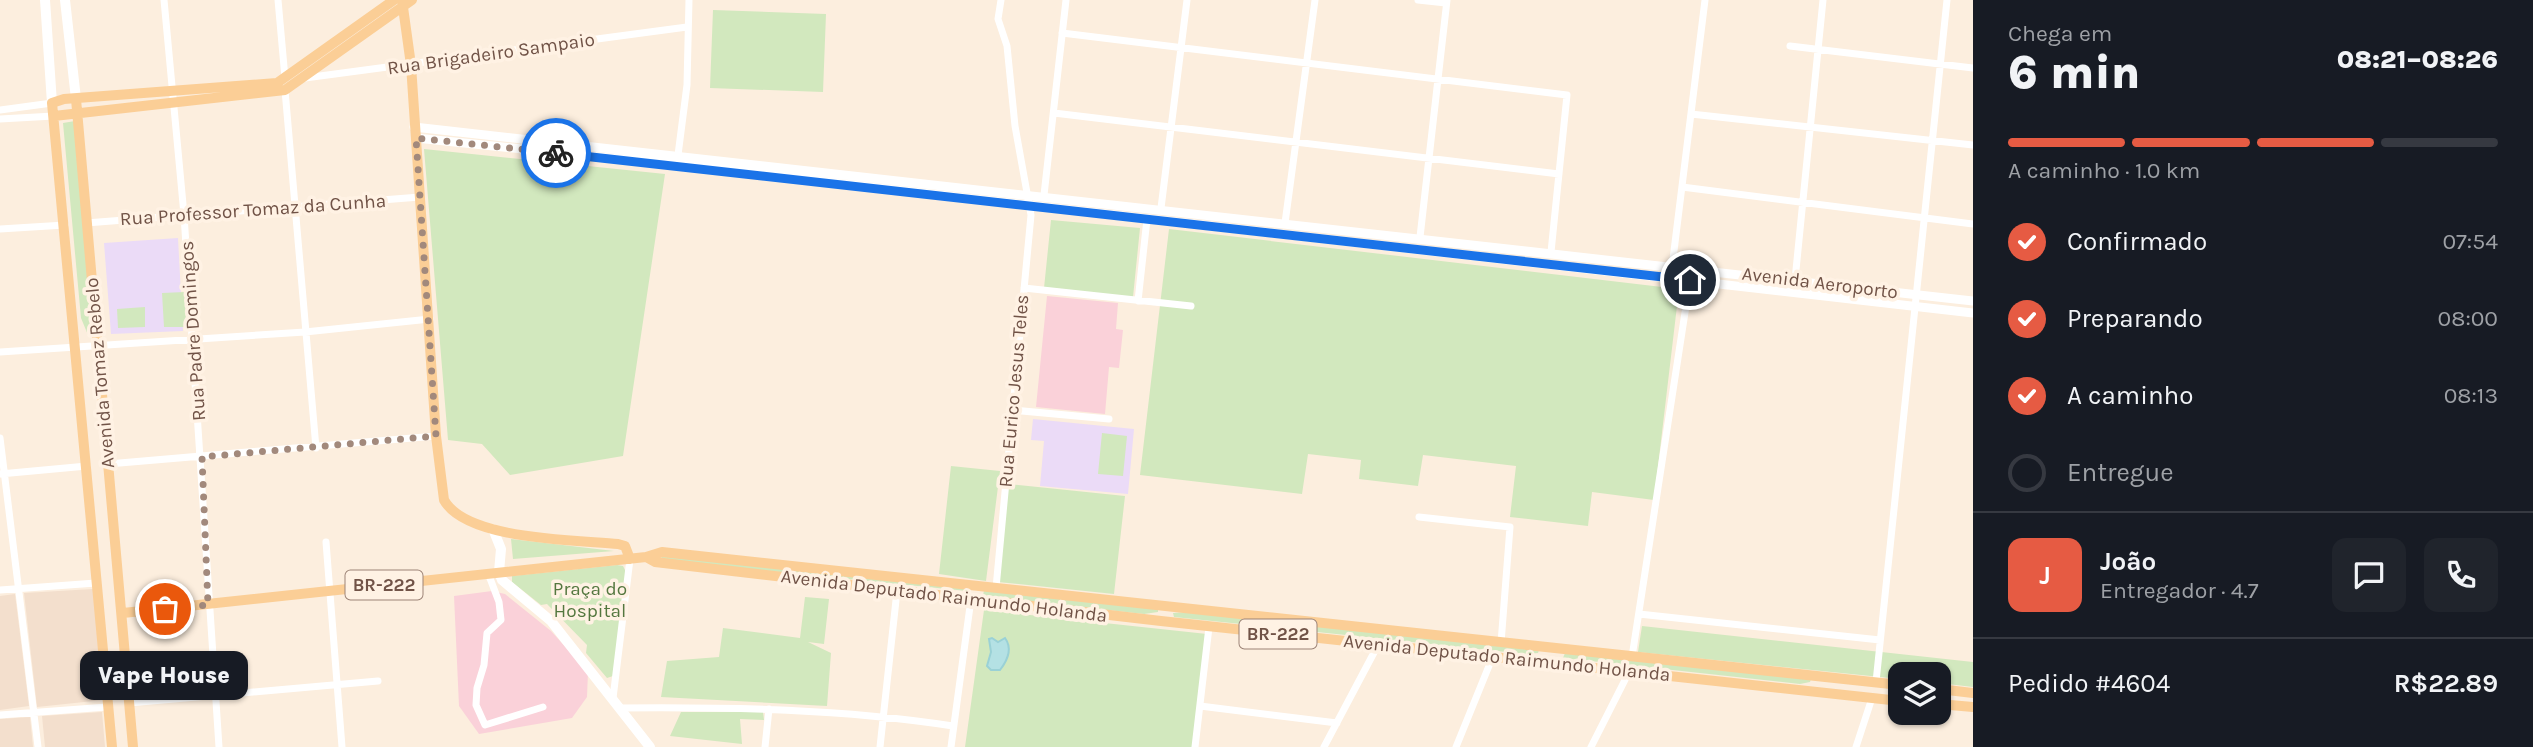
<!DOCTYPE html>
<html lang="pt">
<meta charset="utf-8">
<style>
body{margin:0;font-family:Karla,sans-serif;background:#20242c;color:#f1f3f6;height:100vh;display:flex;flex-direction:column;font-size:26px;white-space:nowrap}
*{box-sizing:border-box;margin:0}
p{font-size:23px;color:#9ea1a6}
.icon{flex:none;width:38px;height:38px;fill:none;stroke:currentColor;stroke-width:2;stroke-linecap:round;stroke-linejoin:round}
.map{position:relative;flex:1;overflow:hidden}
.side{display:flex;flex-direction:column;background:#171b24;width:560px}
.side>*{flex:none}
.tools{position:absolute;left:1888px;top:662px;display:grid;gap:14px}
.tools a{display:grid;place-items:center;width:63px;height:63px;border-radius:14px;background:#171b24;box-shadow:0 2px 5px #0004;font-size:35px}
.pin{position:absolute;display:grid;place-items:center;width:60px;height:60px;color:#fff;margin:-30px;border:4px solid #fff;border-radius:50%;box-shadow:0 2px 7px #0007}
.courier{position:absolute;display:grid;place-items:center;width:70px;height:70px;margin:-35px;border:5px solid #1a73e8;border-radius:50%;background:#fff;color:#222;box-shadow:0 2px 9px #0007}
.bubble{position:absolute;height:49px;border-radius:14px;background:#171b24;box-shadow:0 2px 5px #0004;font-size:23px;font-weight:800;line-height:49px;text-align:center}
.overview em{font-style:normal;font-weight:800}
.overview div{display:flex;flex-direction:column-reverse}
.overview{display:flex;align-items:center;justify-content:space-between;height:119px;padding:0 35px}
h1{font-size:46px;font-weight:800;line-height:52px}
.bar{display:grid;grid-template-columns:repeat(4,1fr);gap:10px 7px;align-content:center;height:84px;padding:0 35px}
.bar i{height:9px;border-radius:5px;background:#363941}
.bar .on{background:#e65b43}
.bar p{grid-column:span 4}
.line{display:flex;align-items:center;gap:18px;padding:0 35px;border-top:2px solid #363941}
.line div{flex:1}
.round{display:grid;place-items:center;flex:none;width:74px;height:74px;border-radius:14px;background:#20242c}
ol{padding:0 35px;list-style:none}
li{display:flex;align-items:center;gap:21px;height:77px}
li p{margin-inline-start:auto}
li .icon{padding:7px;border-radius:50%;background:#e65b43;color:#fff;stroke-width:4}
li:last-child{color:#9ea1a6}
li i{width:38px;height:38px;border:4px solid #363941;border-radius:50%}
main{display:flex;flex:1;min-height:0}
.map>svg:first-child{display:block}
.residential{fill:#f3dfcd}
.education{fill:#ebdbf7}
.medical{fill:#fad1d9}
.green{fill:#d2e8be}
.water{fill:#b4e1e4;stroke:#9ad1d6;stroke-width:2}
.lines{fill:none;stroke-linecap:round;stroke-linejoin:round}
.minor{stroke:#fff;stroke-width:7}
.tertiary{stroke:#fff;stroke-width:9}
.secondary{stroke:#fff;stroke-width:10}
.primary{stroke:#fbce96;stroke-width:10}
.done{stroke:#a2897c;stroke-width:7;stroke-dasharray:0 12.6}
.route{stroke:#1a73e8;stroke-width:9}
.labels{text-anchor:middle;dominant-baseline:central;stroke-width:7;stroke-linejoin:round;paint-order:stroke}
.shield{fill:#fff2e4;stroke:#9c8376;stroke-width:2}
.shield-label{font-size:18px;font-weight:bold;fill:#715347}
.street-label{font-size:19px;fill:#715347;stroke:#fff2e4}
.park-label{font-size:19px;fill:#54773f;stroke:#fff2e4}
</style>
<main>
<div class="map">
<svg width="1973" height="747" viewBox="0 0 1973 747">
<rect width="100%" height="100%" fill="#fceede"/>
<path class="residential" d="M93,589l10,111 -66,7 -13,-114z
M15,594l14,112 -29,4v-114z
M102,712l3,35h-60l-3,-31z
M30,717l3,30h-33v-28z"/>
<path class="education" d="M178,238l5,93 -72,3 -7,-91z
M1033,419l101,10 -6,65 -88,-8 4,-45 -13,-1z"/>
<path class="medical" d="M1047,296l71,7 -2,26 7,1 -4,38 -10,-1 -4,47 -69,-7z
M492,591l13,3 46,37 37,41 -1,25 -15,21 -93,16 -20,-28 -5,-110z"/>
<path class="green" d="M713,10l113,4 -3,78 -113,-4z
M75,121l20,212 -4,3 -3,-1 -7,-17 -18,-195z
M424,149l241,25 -42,282 -113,19 -28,-31 -34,-4z
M1051,220l89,8 -7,69 -89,-9z
M1169,229l510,60 -25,211 -62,-8 -4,34 -78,-9 6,-51 -93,-11 -5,31 -59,-7 2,-19 -53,-6 -6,40 -162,-19z
M185,292l1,35h-22l-2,-34z
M145,307v20l-27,1 -1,-19z
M1102,433l25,3 -4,40 -25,-2z
M951,466l49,5 -14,110 -47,-7z
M1008,484l117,12 -11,98 -116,-12z
M511,539l103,12 -101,8z
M662,555l303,33 2,3 -306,-31z
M617,565l6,1 3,6 -13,104 -6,2 -21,-25 1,-8 -40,-41 -6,1 -29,-23v-6z
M984,590l174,19v3l-14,2 -161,-18z
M805,597l24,2 -5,45 -16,-2 23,11 -4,53 -166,-9 6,-36 52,-4 4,-29 77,10z
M984,610l223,24 -13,113h-229z
M1186,612l353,38 -1,3 -13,1 -351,-37 -1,-4z
M1642,626l331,36v25l-34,-4v-9h-39v5l-262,-27z
M1565,653l246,26 -1,3 -10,2 -237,-26z
M681,712h82l1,8 -24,-1 2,25 -72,-8z"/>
<path class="water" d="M992,638l6,4 7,-4c8,11 2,23 -5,32h-9l-4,-4 4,-14 -2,-13z"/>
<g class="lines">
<path class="minor" d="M164,0l20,215 35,532
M278,0l7,78
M1418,0l28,3
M1062,33l505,62 -16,157
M1790,46l183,22
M305,78l382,-51
M285,90l31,358
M0,110l52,-7
M1054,113l505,61
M1691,114l282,31
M0,119l54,-3
M678,155l9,-70 2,-85
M1682,187l291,37
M1044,195l22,-195
M1161,208l26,-208
M86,223l334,-26
M1285,223l30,-223
M0,229l65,-4
M1420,237l27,-237
M1672,267l33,-267
M1795,280l28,-280
M1024,288l167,18
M1138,301l9,-82
M0,352l305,-20 125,-13
M1012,410l97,9
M0,438l38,309
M108,464l328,-28
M0,474l87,-8
M1419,517l91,10 -9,116
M326,542l16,205
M488,573l11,29 2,18 -14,13 -3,32 -7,23 -1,17 9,20 58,-18
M996,588l35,-373 -16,-89 -8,-80 -9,-27 3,-19
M0,590l96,-7
M1639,614l241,26
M1632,657l58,-377
M1876,682l71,-682
M613,698l17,-139
M129,703l249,-22
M1200,706l137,17
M620,708c112,-1 222,1 333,18
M0,715l107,-8
M765,747l4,-38
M880,747l17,-156
M951,747l20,-148
M1195,747l14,-120
M1324,747l54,-102
M1456,747l37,-91
M1591,747l39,-77
M1856,747l16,-49"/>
<path class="tertiary" d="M414,127l1559,174
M416,138l260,27 1297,148"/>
<path class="secondary" d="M45,0l7,103
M65,0l11,99
M493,529l8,20 -2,23 3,8 49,41 99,126"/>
<path class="primary" d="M402,0l9,65 25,371 8,64c22,40 132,40 174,44l7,2 5,13
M76,99l57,648
M54,116l231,-26 127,-90
M646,557l9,5 506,59 739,80
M123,613l523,-56 16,-5 1238,133
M1939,689l34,4
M1939,704l34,3
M112,747l-60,-644 12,-4 213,-16 117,-83"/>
</g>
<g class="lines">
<path class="done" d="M165,609l43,-4 -6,-148 234,-21 -20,-298 140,15"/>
<path class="route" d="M556,153l1134,127"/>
</g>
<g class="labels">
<g class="shield">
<rect x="345.5" y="570.5" width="77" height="29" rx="5"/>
<rect x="1239.5" y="619.5" width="77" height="29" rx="5"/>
</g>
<g class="shield-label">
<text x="384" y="585">BR-222</text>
<text x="1278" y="634">BR-222</text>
</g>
<g class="street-label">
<text transform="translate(491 54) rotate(-8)">Rua Brigadeiro Sampaio</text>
<text transform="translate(253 210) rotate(-4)">Rua Professor Tomaz da Cunha</text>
<text transform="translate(1820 283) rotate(7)">Avenida Aeroporto</text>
<text transform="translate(193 331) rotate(-94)">Rua Padre Domingos</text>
<text transform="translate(100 373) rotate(-95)">Avenida Tomaz Rebelo</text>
<text transform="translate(1014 391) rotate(-85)">Rua Eurico Jesus Teles</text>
<text transform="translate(944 596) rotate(7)">Avenida Deputado Raimundo Holanda</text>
<text transform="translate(1507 658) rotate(6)">Avenida Deputado Raimundo Holanda</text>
</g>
<g class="park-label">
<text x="590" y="589">Praça do<tspan x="590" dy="22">Hospital</tspan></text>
</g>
</g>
</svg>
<div class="tools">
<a><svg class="icon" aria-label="layers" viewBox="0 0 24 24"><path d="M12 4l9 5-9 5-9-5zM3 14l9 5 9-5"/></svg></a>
</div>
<div class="pin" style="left:165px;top:609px;background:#ea580c"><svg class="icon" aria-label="bag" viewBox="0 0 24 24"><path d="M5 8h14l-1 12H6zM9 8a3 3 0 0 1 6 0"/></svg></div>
<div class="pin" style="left:1690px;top:280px;background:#1f2937"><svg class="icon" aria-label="home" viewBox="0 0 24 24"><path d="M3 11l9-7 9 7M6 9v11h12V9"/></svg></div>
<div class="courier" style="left:556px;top:153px"><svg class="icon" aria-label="bike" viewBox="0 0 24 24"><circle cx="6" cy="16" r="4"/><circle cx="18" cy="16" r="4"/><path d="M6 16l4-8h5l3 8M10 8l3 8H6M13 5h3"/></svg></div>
<div class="bubble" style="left:80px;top:651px;width:168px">Vape House</div>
</div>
<section class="side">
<div class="overview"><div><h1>6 min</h1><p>Chega em</p></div><em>08:21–08:26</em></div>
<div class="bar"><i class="on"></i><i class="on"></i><i class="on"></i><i></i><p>A caminho · 1.0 km</p></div>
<ol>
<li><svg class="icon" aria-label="check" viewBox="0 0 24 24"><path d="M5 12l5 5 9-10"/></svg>Confirmado<p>07:54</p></li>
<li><svg class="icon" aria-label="check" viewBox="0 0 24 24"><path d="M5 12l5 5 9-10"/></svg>Preparando<p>08:00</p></li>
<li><svg class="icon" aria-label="check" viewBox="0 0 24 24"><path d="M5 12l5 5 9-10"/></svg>A caminho<p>08:13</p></li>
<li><i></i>Entregue</li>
</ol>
<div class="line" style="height:126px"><b class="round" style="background:#e65b43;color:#fff">J</b><div><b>João</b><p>Entregador · 4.7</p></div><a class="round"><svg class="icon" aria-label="chat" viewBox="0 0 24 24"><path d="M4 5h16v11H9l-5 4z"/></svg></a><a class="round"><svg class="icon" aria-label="phone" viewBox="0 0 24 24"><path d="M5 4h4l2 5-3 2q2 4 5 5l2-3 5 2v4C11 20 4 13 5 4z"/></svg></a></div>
<div class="line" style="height:91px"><div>Pedido #4604</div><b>R$22.89</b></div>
</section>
</main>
